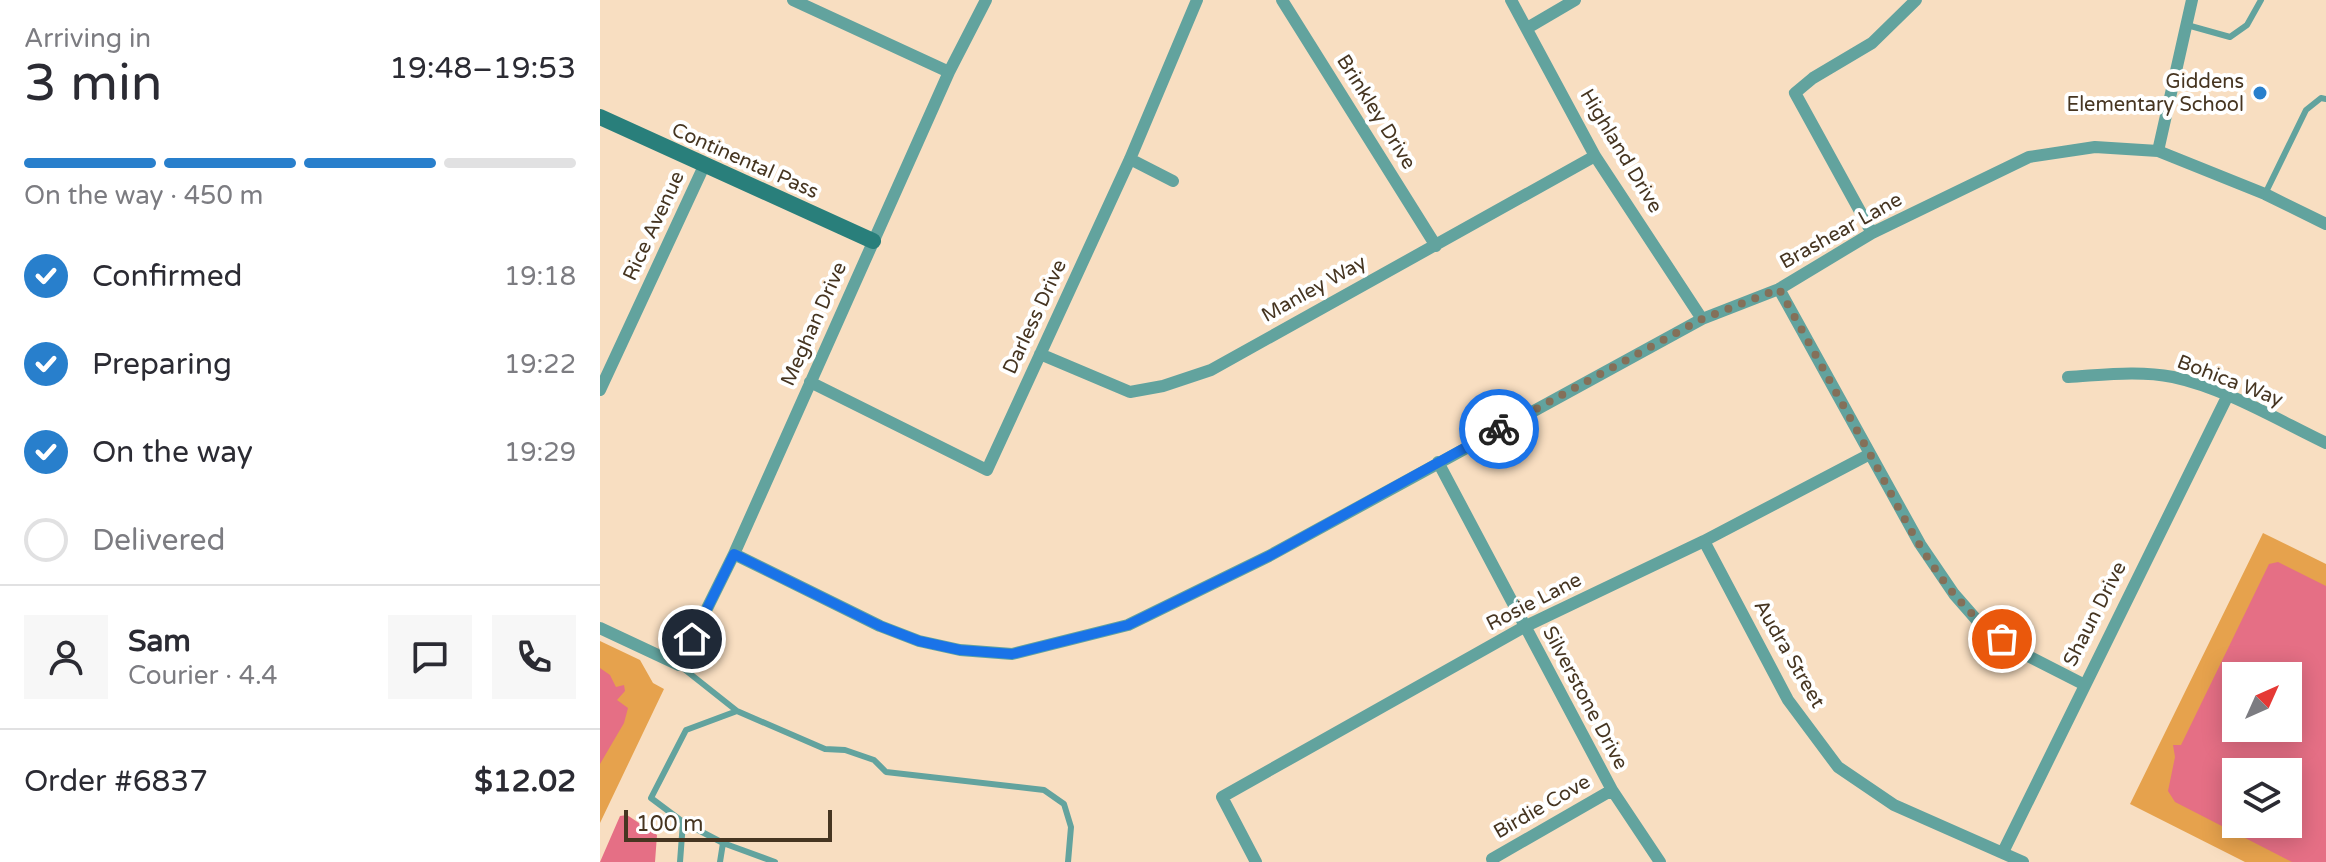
<!DOCTYPE html>
<meta charset="utf-8">
<style>
body{margin:0;font-family:"Varela Round",sans-serif;background:#f7f7f7;color:#2b2b33;height:100vh;display:flex;flex-direction:column;font-size:30px;white-space:nowrap}
*{box-sizing:border-box;margin:0}
p{font-size:26px;color:#7c7c81}
.icon{flex:none;width:44px;height:44px;fill:none;stroke:currentColor;stroke-width:2;stroke-linecap:round;stroke-linejoin:round}
.map{position:relative;flex:1;overflow:hidden}
.panel{display:flex;flex-direction:column;background:#fff;width:600px}
.panel>*{flex:none}
.needle{width:52px;rotate:45deg}
.tools{position:absolute;left:1622px;top:662px;display:grid;gap:16px}
.tools a{display:grid;place-items:center;width:80px;height:80px;border-radius:0px;background:#fff;box-shadow:0 4px 20px #0003;font-size:40px}
.scale{position:absolute;left:24px;bottom:20px;width:208px;box-sizing:border-box;padding-left:8px;border:4px solid #463521;border-top:0;font-size:22px;line-height:28px;white-space:nowrap;color:#463521;-webkit-text-stroke:6px #fff;paint-order:stroke}
.pin{position:absolute;display:grid;place-items:center;width:68px;height:68px;color:#fff;margin:-34px;border:4px solid #fff;border-radius:50%;box-shadow:0 2px 8px #0007}
.courier{position:absolute;display:grid;place-items:center;width:80px;height:80px;margin:-40px;border:6px solid #1a73e8;border-radius:50%;background:#fff;color:#222;box-shadow:0 2px 10px #0007}
.summary em{font-style:normal;font-weight:600}
.summary div{display:flex;flex-direction:column-reverse}
.summary{display:flex;align-items:center;justify-content:space-between;height:136px;padding:0 24px}
h1{font-size:52px;font-weight:600;line-height:60px}
.bar{display:grid;grid-template-columns:repeat(4,1fr);gap:12px 8px;align-content:center;height:96px;padding:0 24px}
.bar i{height:10px;border-radius:6px;background:#e1e1e2}
.bar .on{background:#287fcc}
.bar p{grid-column:span 4}
.line{display:flex;align-items:center;gap:20px;padding:0 24px;border-top:2px solid #e1e1e2}
.line div{flex:1}
.round{display:grid;place-items:center;flex:none;width:84px;height:84px;border-radius:0px;background:#f7f7f7}
ol{padding:0 24px;list-style:none}
li{display:flex;align-items:center;gap:24px;height:88px}
li p{margin-inline-start:auto}
li .icon{padding:8px;border-radius:50%;background:#287fcc;color:#fff;stroke-width:4}
li:last-child{color:#7c7c81}
li i{width:44px;height:44px;border:4px solid #e1e1e2;border-radius:50%}
main{display:flex;flex:1;min-height:0}
.map>svg:first-child{display:block}
.green{fill:#e6a24d;fill-rule:evenodd}
.water{fill:#e56f85;fill-rule:evenodd}
.lines{fill:none;stroke-linecap:round;stroke-linejoin:round}
.lane{stroke:#62a39e;stroke-width:6}
.street{stroke:#62a39e;stroke-width:12}
.secondary{stroke:#297f7b;stroke-width:16}
.done{stroke:#847059;stroke-width:8;stroke-dasharray:0 14.4}
.route{stroke:#1a73e8;stroke-width:10}
.poi-dot{fill:#287fcc;stroke:#fff;stroke-width:3}
.labels{text-anchor:middle;dominant-baseline:central;stroke-width:8;stroke-linejoin:round;paint-order:stroke}
.poi-label{font-size:20px;fill:#463521;stroke:#fff;text-anchor:end}
.street-label{font-size:20px;fill:#463521;stroke:#fff}
</style>
<main>
<section class="panel">
<div class="summary"><div><h1>3 min</h1><p>Arriving in</p></div><em>19:48–19:53</em></div>
<div class="bar"><i class="on"></i><i class="on"></i><i class="on"></i><i></i><p>On the way · 450 m</p></div>
<ol>
<li><svg class="icon" aria-label="check" viewBox="0 0 24 24"><path d="M5 12l5 5 9-10"/></svg>Confirmed<p>19:18</p></li>
<li><svg class="icon" aria-label="check" viewBox="0 0 24 24"><path d="M5 12l5 5 9-10"/></svg>Preparing<p>19:22</p></li>
<li><svg class="icon" aria-label="check" viewBox="0 0 24 24"><path d="M5 12l5 5 9-10"/></svg>On the way<p>19:29</p></li>
<li><i></i>Delivered</li>
</ol>
<div class="line" style="height:144px"><a class="round"><svg class="icon" aria-label="person" viewBox="0 0 24 24"><circle cx="12" cy="8" r="4"/><path d="M4 21q1-7 8-7t8 7"/></svg></a><div><b>Sam</b><p>Courier · 4.4</p></div><a class="round"><svg class="icon" aria-label="chat" viewBox="0 0 24 24"><path d="M4 5h16v11H9l-5 4z"/></svg></a><a class="round"><svg class="icon" aria-label="phone" viewBox="0 0 24 24"><path d="M5 4h4l2 5-3 2q2 4 5 5l2-3 5 2v4C11 20 4 13 5 4z"/></svg></a></div>
<div class="line" style="height:104px"><div>Order #6837</div><b>$12.02</b></div>
</section>
<div class="map">
<svg width="1726" height="862" viewBox="0 0 1726 862">
<rect width="100%" height="100%" fill="#f8dec1"/>
<path class="green" d="M1663,533l63,31v298h-81l-115,-58zM1636,676h52v52h-52zM1636,772h52v52h-52z
M0,641l40,19 13,23 11,6 -64,134z"/>
<path class="water" d="M1678,562l48,24v276h-34l-117,-60 -7,-11 7,-34 -2,-12h8l88,-181zM1636,676h52v52h-52zM1636,772h52v52h-52z
M0,668l10,7 6,12 8,-2 1,6 -8,9 11,8 -4,15 -24,41z
M27,815l30,20 -2,27h-55l20,-46z"/>
<g class="lines">
<path class="lane" d="M1587,25l43,12 17,-12 14,-25
M1665,194l41,-84 15,-12 5,1
M79,665l58,46 88,38 20,1 29,10 12,12 158,18 20,14 7,23 -3,35
M83,822l40,21 52,19
M80,862l3,-40 -32,-24 35,-68 51,-19
M120,862l3,-19"/>
<path class="street" d="M193,0l156,72
M682,0l154,246
M911,0l84,156 107,163
M929,27l46,-27
M1558,151l34,-151
M530,159l43,22
M1272,233l-77,-140 18,-15 59,-35 44,-43
M1179,289l141,255 34,50 28,32 40,27 61,31
M440,354l90,38 33,-6 48,-16 384,-214
M1468,377c35,-2 70,-7 105,0 52,11 105,43 153,66
M210,382l177,88 143,-311 67,-159
M0,390l104,-224
M838,462l174,328 48,72
M1104,541l84,159 50,67 56,38 129,57
M134,554l146,72 39,15 41,9 52,4 116,-29 141,-69 433,-237 77,-30 93,-56 157,-76 66,-10 63,4 107,43 61,30
M0,628l79,37 55,-111 215,-482 37,-72
M1403,852l224,-455
M892,859l120,-69
M656,862l-34,-65 302,-170 180,-86 166,-87"/>
<path class="secondary" d="M0,117l273,124"/>
</g>
<g class="lines">
<path class="done" d="M899,429l203,-110 77,-30c31,55 61,111 92,167 35,65 69,140 131,183"/>
<path class="route" d="M92,639l42,-85 146,72 39,15 41,9 52,4 116,-29 141,-69 230,-127"/>
</g>
<circle class="poi-dot" cx="1660" cy="93" r="8"/>
<g class="labels">
<g class="poi-label">
<text x="1644" y="82">Giddens<tspan x="1644" dy="23">Elementary School</tspan></text>
</g>
<g class="street-label">
<text transform="translate(776 112) rotate(58)">Brinkley Drive</text>
<text transform="translate(1021 151) rotate(59)">Highland Drive</text>
<text transform="translate(145 161) rotate(24)">Continental Pass</text>
<text transform="translate(54 226) rotate(-65)">Rice Avenue</text>
<text transform="translate(1241 231) rotate(-29)">Brashear Lane</text>
<text transform="translate(714 289) rotate(-29)">Manley Way</text>
<text transform="translate(435 317) rotate(-65)">Darless Drive</text>
<text transform="translate(214 324) rotate(-66)">Meghan Drive</text>
<text transform="translate(1630 381) rotate(21)">Bohica Way</text>
<text transform="translate(934 602) rotate(-27)">Rosie Lane</text>
<text transform="translate(1495 614) rotate(-63)">Shaun Drive</text>
<text transform="translate(1189 654) rotate(60)">Audra Street</text>
<text transform="translate(985 698) rotate(62)">Silverstone Drive</text>
<text transform="translate(942 807) rotate(-30)">Birdie Cove</text>
</g>
</g>
</svg>
<div class="tools">
<a><svg class="needle" viewBox="-14 -14 28 28"><path d="M0-13l5 13h-10z" fill="#e53935"/><path d="M0 13l5-13h-10z" fill="#7c7c81"/></svg></a>
<a><svg class="icon" aria-label="layers" viewBox="0 0 24 24"><path d="M12 4l9 5-9 5-9-5zM3 14l9 5 9-5"/></svg></a>
</div>
<div class="scale">100 m</div>
<div class="pin" style="left:1402px;top:639px;background:#ea580c"><svg class="icon" aria-label="bag" viewBox="0 0 24 24"><path d="M5 8h14l-1 12H6zM9 8a3 3 0 0 1 6 0"/></svg></div>
<div class="pin" style="left:92px;top:639px;background:#1f2937"><svg class="icon" aria-label="home" viewBox="0 0 24 24"><path d="M3 11l9-7 9 7M6 9v11h12V9"/></svg></div>
<div class="courier" style="left:899px;top:429px"><svg class="icon" aria-label="bike" viewBox="0 0 24 24"><circle cx="6" cy="16" r="4"/><circle cx="18" cy="16" r="4"/><path d="M6 16l4-8h5l3 8M10 8l3 8H6M13 5h3"/></svg></div>
</div>
</main>
